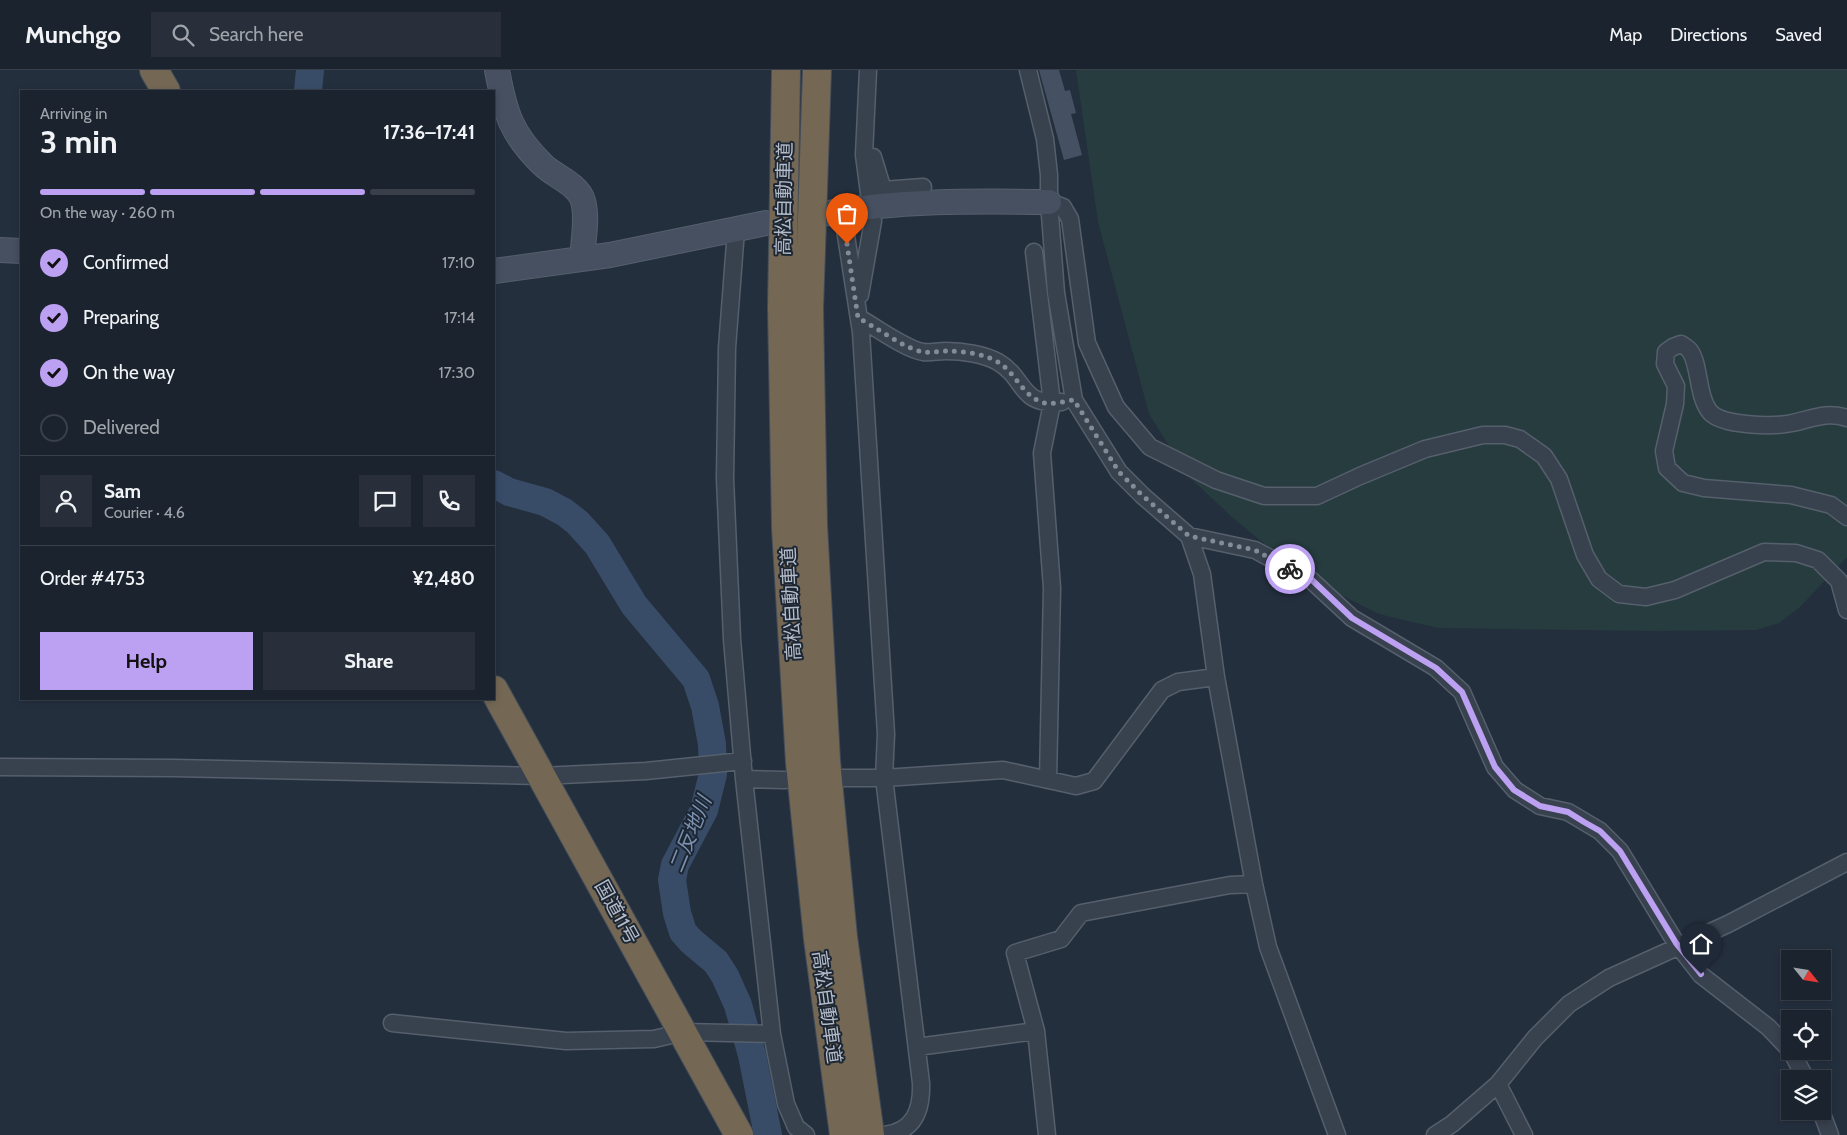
<!DOCTYPE html>
<meta charset="utf-8">
<style>
body{margin:0;font-family:Cabin,"Noto Sans JP",sans-serif;background:#282f3a;color:#f1f3f6;height:100vh;display:flex;flex-direction:column;font-size:19px;white-space:nowrap}
*{box-sizing:border-box;margin:0}
p{font-size:16px;color:#a0a4aa}
.icon{flex:none;width:28px;height:28px;fill:none;stroke:currentColor;stroke-width:2;stroke-linecap:round;stroke-linejoin:round}
.map{position:relative;flex:1;overflow:hidden}
.drawer{position:absolute;left:20px;top:20px;width:475px;height:610px;display:flex;flex-direction:column;background:#1b232e;border-radius:0px;box-shadow:0 2px 8px #0003,0 0 0 1px #39404a}
.drawer>*{flex:none}
.needle{width:32px;rotate:120deg}
.buttons{position:absolute;left:1781px;top:880px;display:grid;gap:10px}
.buttons a{display:grid;place-items:center;width:50px;height:50px;border-radius:0px;background:#1b232e;box-shadow:0 2px 8px #0003,0 0 0 1px #39404a;font-size:25px}
.pin{position:absolute;display:grid;place-items:center;width:42px;height:42px;color:#fff;margin:-51px -21px;border-radius:50% 50% 50% 0;rotate:-45deg;box-shadow:0 0 5px #0007}
.pin .icon{rotate:45deg}
.courier{position:absolute;display:grid;place-items:center;width:50px;height:50px;margin:-25px;border:4px solid #bca0f2;border-radius:50%;background:#fff;color:#222;box-shadow:0 1px 6px #0007}
.headline em{font-style:normal;font-weight:700}
.headline div{display:flex;flex-direction:column-reverse}
.headline{display:flex;align-items:center;justify-content:space-between;height:85px;padding:0 20px}
h1{font-size:32px;font-weight:700;line-height:38px}
.bar{display:grid;grid-template-columns:repeat(4,1fr);gap:8px 5px;align-content:center;height:60px;padding:0 20px}
.bar i{height:6px;border-radius:4px;background:#39404a}
.bar .current{background:#bca0f2}
.bar p{grid-column:span 4}
.line{display:flex;align-items:center;gap:12px;padding:0 20px;border-top:1px solid #39404a}
.line div{flex:1}
.round{display:grid;place-items:center;flex:none;width:52px;height:52px;border-radius:0px;background:#282f3a}
ol{padding:0 20px;list-style:none}
li{display:flex;align-items:center;gap:15px;height:55px}
li p{margin-inline-start:auto}
li .icon{padding:5px;border-radius:50%;background:#bca0f2;color:#111;stroke-width:4}
li:last-child{color:#a0a4aa}
li i{width:28px;height:28px;border:2px solid #39404a;border-radius:50%}
.primary-button{display:flex;gap:10px;margin-top:auto;padding:10px 20px}
.primary-button a{flex:1;height:58px;border-radius:0px;background:#bca0f2;color:#111;font-size:20px;font-weight:700;line-height:58px;text-align:center}
.primary-button a+a{background:#282f3a;color:#f1f3f6}
header{display:flex;align-items:center;gap:30px;box-sizing:border-box;height:70px;padding:0 25px;background:#1b232e;border-bottom:1px solid #39404a}
header strong{font-size:24px}
nav{display:flex;gap:28px;margin-inline-start:auto;font-size:18px}
.search{width:350px;height:45px;background:#282f3a;display:flex;align-items:center;gap:12px;box-sizing:border-box;padding:0 18px;border-radius:0px;color:#a0a4aa;font-size:19px}
.map>svg:first-child{display:block}
.green{fill:#263c3f}
.lines{fill:none;stroke-linecap:round;stroke-linejoin:round}
.river{stroke:#394c67;stroke-width:28}
.building{fill:#455162}
.street-casing{stroke:#565f6c;stroke-width:19}
.secondary-casing{stroke:#565f6c;stroke-width:26}
.highway-casing{stroke:#434c59;stroke-width:30}
.street{stroke:#38414e;stroke-width:16}
.secondary{stroke:#465061;stroke-width:24}
.highway{stroke:#746855;stroke-width:28}
.done{stroke:#828b98;stroke-width:5;stroke-dasharray:0 9}
.route{stroke:#bca0f2;stroke-width:6}
.labels{text-anchor:middle;dominant-baseline:central;stroke-width:4;stroke-linejoin:round;paint-order:stroke}
.street-label{font-size:19px;fill:#b4bcc9;stroke:#1d2633}
.water-label{font-size:20px;font-style:italic;fill:#7c92b1;stroke:#1d2633}
</style>
<header>
<strong>Munchgo</strong>
<div class="search"><svg class="icon" aria-label="search" viewBox="0 0 24 24"><circle cx="10" cy="10" r="6"/><path d="M15 15l6 6"/></svg>Search here</div>
<nav><a>Map</a><a>Directions</a><a>Saved</a></nav>
</header>
<div class="map">
<svg width="1847" height="1065" viewBox="0 0 1847 1065">
<rect width="100%" height="100%" fill="#242f3e"/>
<path class="green" d="M1076,0h771v487l-47,50 -21,16 -23,7 -101,1 -217,-3 -59,-14 -48,-24 -70,-49 -28,-23 -45,-42 -39,-62 -51,-192z"/>
<g class="lines">
<path class="river" d="M308,21l2,-21
M494,414l15,8 36,10 19,10 13,10 20,22 37,61 62,74 9,27 7,38 1,30 -9,36 -29,55 -3,15 5,33 6,19 8,9 25,21 9,14 13,29 14,50 16,80"/>
</g>
<path class="building" d="M1039,0h20l6,21 5,-1 6,23 -5,1 11,41 -18,5z"/>
<g class="lines">
<g class="street-casing">
<path id="street" d="M868,0l-4,85 5,38
M1028,0l17,69 4,36v27l7,91 18,107 45,72 24,24 46,40 13,38 14,103 38,207 14,63 69,188
M873,87l10,33 40,-3
M1049,132l14,5 7,12 17,124 29,64 34,40 66,33 48,16h53l43,-20 65,-27 58,-14h22l15,4 24,17 15,23 26,76 14,24 20,15 27,3 29,-7 89,-38 32,1 22,7 21,21 8,29
M842,140l19,122 25,402 -2,44 37,305c1,27 -7,48 -36,52
M736,160l-9,118 -2,131 7,160 12,140 28,255 14,70 10,23 10,8
M1034,182l18,151 -10,50 10,135 -4,192
M860,225l13,-74
M859,248c17,9 46,31 64,34 7,1 15,-1 23,-1 16,0 38,3 52,11 29,17 20,44 64,40
M1847,348c-21,-7 -35,1 -55,5 -18,4 -70,3 -82,-11 -13,-16 -10,-47 -20,-61 -2,-3 -6,-5 -9,-7l-8,3 -7,5 -1,12 11,22 -1,18 -11,47 3,17 16,15 21,5 87,7 40,10 16,12
M1189,466l66,14 56,30 41,38 84,50 26,24 33,75 20,23 25,16 28,6 32,19 20,20 56,92 25,32 67,52 22,23
M0,697l174,1 367,8 105,-5 97,-10
M841,708h43l119,-8 73,16 18,-5 68,-91 16,-8 38,-5
M744,709l41,1
M392,953l174,18 88,-2 30,-7 88,2
M917,977l119,-16
M1791,981l15,28
M1498,1014l26,51
M1821,1041l9,24
M1047,1065l-11,-104 -21,-78 46,-14 20,-26 149,-28 24,-1
M1435,1065l17,-11 46,-40 37,-46 34,-34 40,-26 119,-54 119,-62"/>
</g>
<g class="secondary-casing">
<path id="secondary" d="M497,0c8,43 14,64 46,95 11,11 35,19 40,36 5,17 0,40 -1,58
M823,144c74,-14 151,-13 226,-12
M0,180l21,1
M494,201l116,-16 156,-32"/>
</g>
<g class="highway-casing">
<path id="highway" d="M154,0l12,21
M786,0l-4,237 4,221 14,235 18,176 26,196
M817,0l-8,239 4,216 13,236 17,176 27,198
M494,620l245,445"/>
</g>
<use href="#street" class="street"/>
<use href="#secondary" class="secondary"/>
<use href="#highway" class="highway"/>
</g>
<g class="lines">
<path class="done" d="M847,174l11,74c18,9 47,31 65,34 8,1 15,-1 23,-1 16,0 39,3 52,11 18,11 25,35 46,41 9,2 21,-2 30,-3l45,72 24,24 46,40 66,14 35,19"/>
<path class="route" d="M1290,499l22,11 40,38 84,50 26,24 33,75 19,23 26,16 28,6 16,10 16,9 20,20 56,92 25,31"/>
</g>
<g class="labels">
<g class="street-label">
<text transform="translate(784 129) rotate(-89)">高松自動車道</text>
<text transform="translate(791 534) rotate(-93)">高松自動車道</text>
<text transform="translate(617 842) rotate(61)">国道11号</text>
<text transform="translate(827 937) rotate(82)">高松自動車道</text>
</g>
<g class="water-label">
<text transform="translate(690 764) rotate(-68)">二反地川</text>
</g>
</g>
</svg>
<div class="buttons">
<a><svg class="needle" viewBox="-14 -14 28 28"><path d="M0-13l5 13h-10z" fill="#e53935"/><path d="M0 13l5-13h-10z" fill="#a0a4aa"/></svg></a>
<a><svg class="icon" aria-label="locate" viewBox="0 0 24 24"><circle cx="12" cy="12" r="6"/><path d="M12 2v4M12 18v4M2 12h4M18 12h4"/></svg></a>
<a><svg class="icon" aria-label="layers" viewBox="0 0 24 24"><path d="M12 4l9 5-9 5-9-5zM3 14l9 5 9-5"/></svg></a>
</div>
<div class="pin" style="left:847px;top:174px;background:#ea580c"><svg class="icon" aria-label="bag" viewBox="0 0 24 24"><path d="M5 8h14l-1 12H6zM9 8a3 3 0 0 1 6 0"/></svg></div>
<div class="pin" style="left:1701px;top:904px;background:#1f2937"><svg class="icon" aria-label="home" viewBox="0 0 24 24"><path d="M3 11l9-7 9 7M6 9v11h12V9"/></svg></div>
<div class="courier" style="left:1290px;top:499px"><svg class="icon" aria-label="bike" viewBox="0 0 24 24"><circle cx="6" cy="16" r="4"/><circle cx="18" cy="16" r="4"/><path d="M6 16l4-8h5l3 8M10 8l3 8H6M13 5h3"/></svg></div>
<section class="drawer">
<div class="headline"><div><h1>3 min</h1><p>Arriving in</p></div><em>17:36–17:41</em></div>
<div class="bar"><i class="current"></i><i class="current"></i><i class="current"></i><i></i><p>On the way · 260 m</p></div>
<ol>
<li><svg class="icon" aria-label="check" viewBox="0 0 24 24"><path d="M5 12l5 5 9-10"/></svg>Confirmed<p>17:10</p></li>
<li><svg class="icon" aria-label="check" viewBox="0 0 24 24"><path d="M5 12l5 5 9-10"/></svg>Preparing<p>17:14</p></li>
<li><svg class="icon" aria-label="check" viewBox="0 0 24 24"><path d="M5 12l5 5 9-10"/></svg>On the way<p>17:30</p></li>
<li><i></i>Delivered</li>
</ol>
<div class="line" style="height:90px"><a class="round"><svg class="icon" aria-label="person" viewBox="0 0 24 24"><circle cx="12" cy="8" r="4"/><path d="M4 21q1-7 8-7t8 7"/></svg></a><div><b>Sam</b><p>Courier · 4.6</p></div><a class="round"><svg class="icon" aria-label="chat" viewBox="0 0 24 24"><path d="M4 5h16v11H9l-5 4z"/></svg></a><a class="round"><svg class="icon" aria-label="phone" viewBox="0 0 24 24"><path d="M5 4h4l2 5-3 2q2 4 5 5l2-3 5 2v4C11 20 4 13 5 4z"/></svg></a></div>
<div class="line" style="height:65px"><div>Order #4753</div><b>¥2,480</b></div>
<div class="primary-button"><a>Help</a><a>Share</a></div>
</section>
</div>
